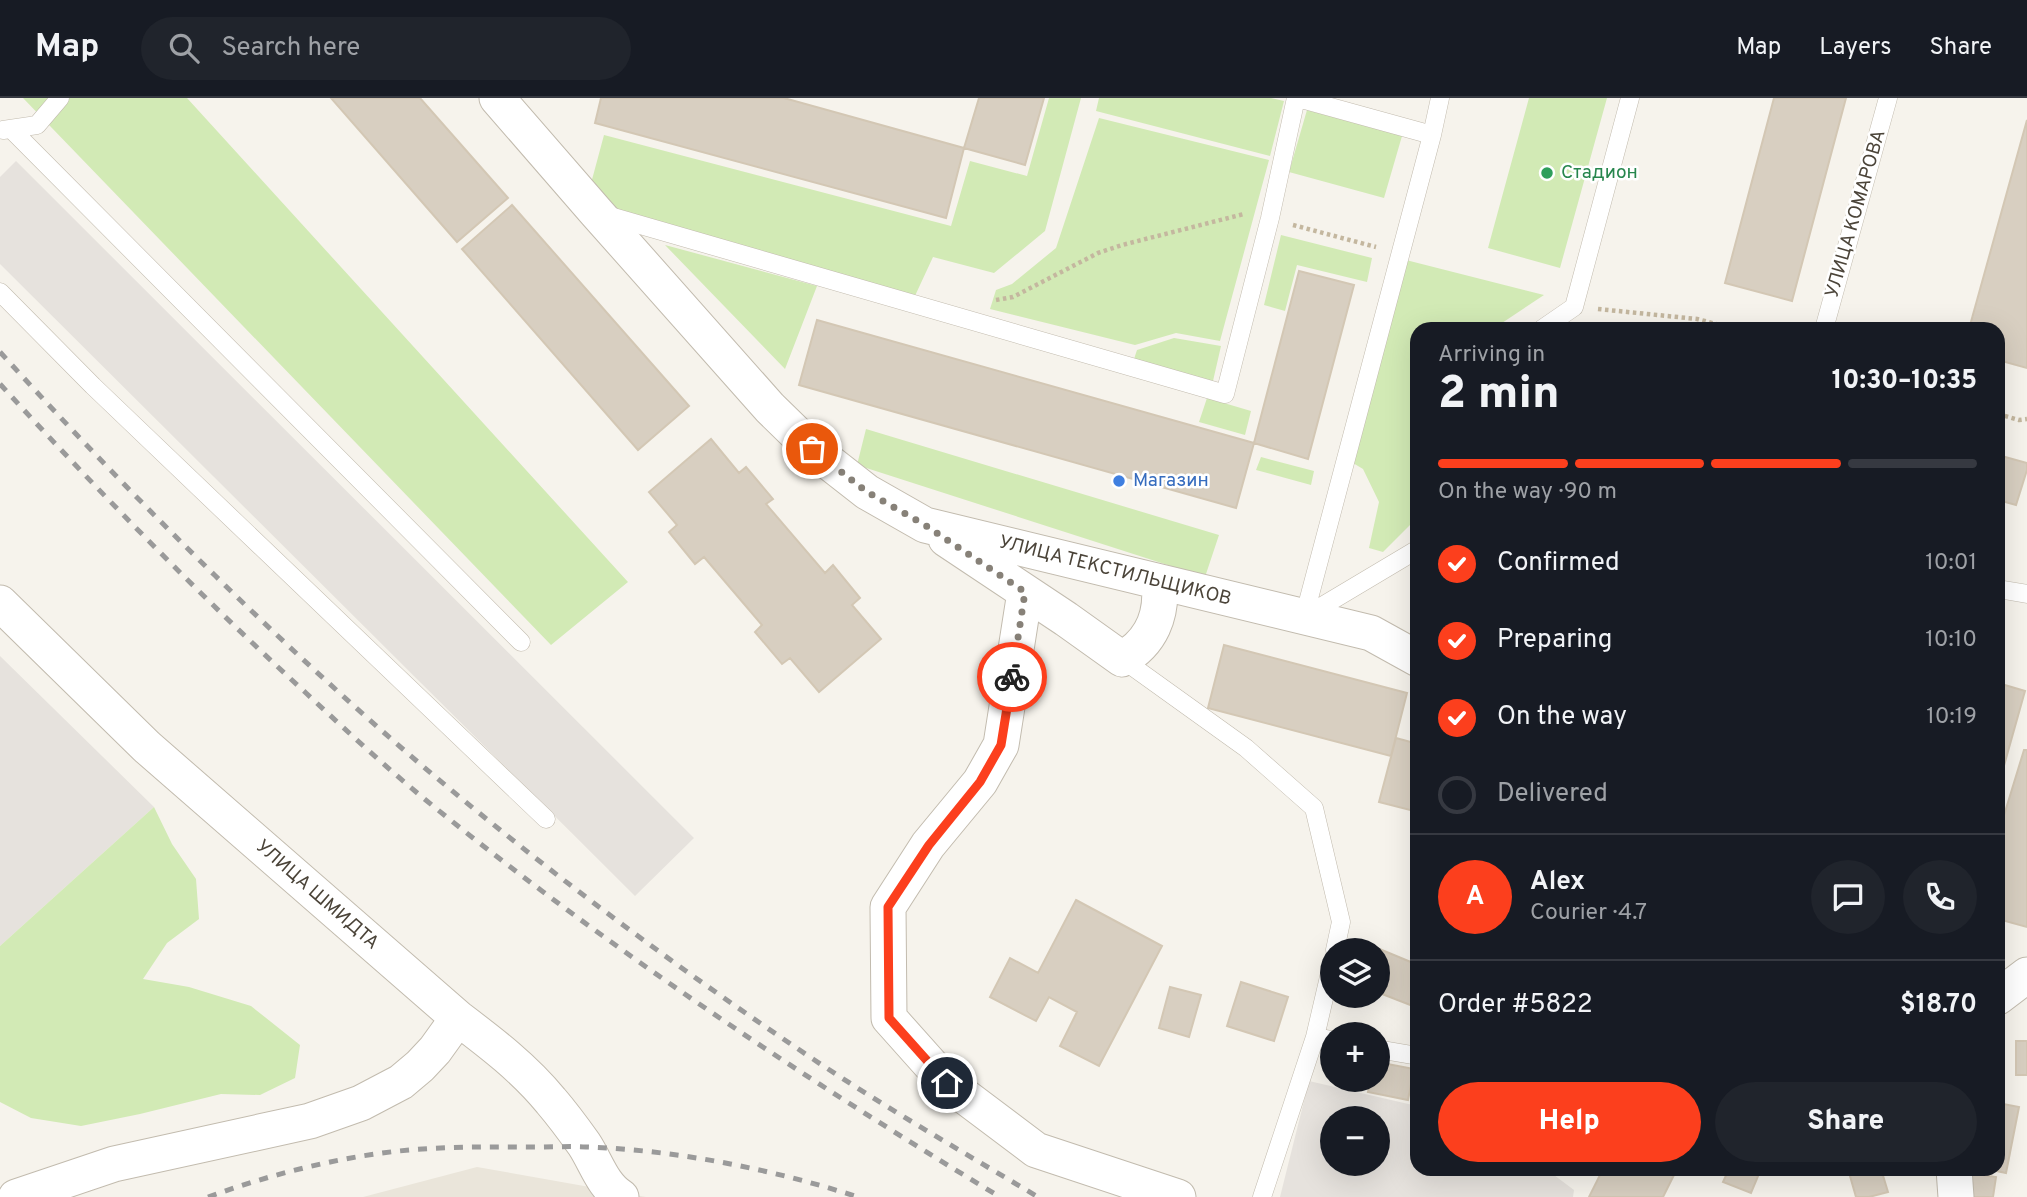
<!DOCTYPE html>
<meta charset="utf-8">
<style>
body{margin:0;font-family:Overpass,sans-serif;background:#20242c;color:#f1f3f6;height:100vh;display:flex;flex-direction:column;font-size:26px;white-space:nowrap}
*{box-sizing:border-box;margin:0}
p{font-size:23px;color:#9ea1a6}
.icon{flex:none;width:38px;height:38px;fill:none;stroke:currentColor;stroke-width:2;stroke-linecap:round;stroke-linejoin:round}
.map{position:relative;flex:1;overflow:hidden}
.panel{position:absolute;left:1410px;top:224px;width:595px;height:854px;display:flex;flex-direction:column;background:#171b24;border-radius:21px;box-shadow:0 7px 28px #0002}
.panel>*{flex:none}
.fabs{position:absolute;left:1320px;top:840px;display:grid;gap:14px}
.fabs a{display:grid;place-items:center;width:70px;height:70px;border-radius:50%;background:#171b24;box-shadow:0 7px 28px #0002;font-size:35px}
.pin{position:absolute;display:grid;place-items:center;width:60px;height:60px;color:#fff;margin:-30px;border:4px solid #fff;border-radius:50%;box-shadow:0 2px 7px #0007}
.courier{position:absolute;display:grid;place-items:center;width:70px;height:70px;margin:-35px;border:5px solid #fc3f1d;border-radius:50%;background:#fff;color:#222;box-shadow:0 2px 9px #0007}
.headline em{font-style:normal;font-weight:800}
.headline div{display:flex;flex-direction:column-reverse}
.headline{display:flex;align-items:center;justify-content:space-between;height:119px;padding:0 28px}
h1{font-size:46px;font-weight:800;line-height:52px}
.bar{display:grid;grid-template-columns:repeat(4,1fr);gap:10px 7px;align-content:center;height:84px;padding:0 28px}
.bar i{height:9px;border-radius:5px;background:#363941}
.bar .active{background:#fc3f1d}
.bar p{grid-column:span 4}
.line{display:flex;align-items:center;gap:18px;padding:0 28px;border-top:2px solid #363941}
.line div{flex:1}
.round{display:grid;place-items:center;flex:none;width:74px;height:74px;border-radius:37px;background:#20242c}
ol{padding:0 28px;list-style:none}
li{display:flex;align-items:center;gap:21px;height:77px}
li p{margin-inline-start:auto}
li .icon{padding:7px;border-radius:50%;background:#fc3f1d;color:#fff;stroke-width:4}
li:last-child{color:#9ea1a6}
li i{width:38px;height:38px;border:4px solid #363941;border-radius:50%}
.cta{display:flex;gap:14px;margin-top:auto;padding:14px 28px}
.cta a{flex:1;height:80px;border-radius:42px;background:#fc3f1d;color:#fff;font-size:28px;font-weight:800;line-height:80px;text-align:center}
.cta a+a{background:#20242c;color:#f1f3f6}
header{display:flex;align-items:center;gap:42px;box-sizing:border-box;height:98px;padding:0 35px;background:#171b24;border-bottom:2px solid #363941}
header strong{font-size:33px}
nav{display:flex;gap:38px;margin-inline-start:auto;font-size:24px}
.search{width:490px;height:63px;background:#20242c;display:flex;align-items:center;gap:18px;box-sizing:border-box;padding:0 24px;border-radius:38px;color:#9ea1a6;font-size:26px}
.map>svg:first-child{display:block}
.residential{fill:#eae5da}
.industrial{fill:#e6e2dd;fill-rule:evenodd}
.green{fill:#d2eab5}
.building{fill:#d8cfc1;stroke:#d3c7b4;stroke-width:2}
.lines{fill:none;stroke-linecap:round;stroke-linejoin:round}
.service-casing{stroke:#c2bbae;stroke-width:19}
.minor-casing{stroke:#c2bbae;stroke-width:37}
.path{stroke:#c4b79f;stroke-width:4.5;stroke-dasharray:3.5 3.5;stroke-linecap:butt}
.service{stroke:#fff;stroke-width:18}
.minor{stroke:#fff;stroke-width:35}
.rail{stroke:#9a9a9a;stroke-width:5;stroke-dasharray:9 9;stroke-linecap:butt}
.done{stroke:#878178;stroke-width:7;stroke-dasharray:0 12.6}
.route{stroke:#fc3f1d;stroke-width:9}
.leisure-dot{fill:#2e9e5b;stroke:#fff;stroke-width:2.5}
.shop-dot{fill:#3f7fe0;stroke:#fff;stroke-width:2.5}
.labels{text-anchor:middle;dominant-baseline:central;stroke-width:5;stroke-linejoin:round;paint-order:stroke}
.leisure-label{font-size:19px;fill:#27864d;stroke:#fff;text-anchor:start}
.street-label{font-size:19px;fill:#4b4439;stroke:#fff}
.shop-label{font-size:19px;fill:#366cbe;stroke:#fff;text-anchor:start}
</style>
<header>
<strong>Map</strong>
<div class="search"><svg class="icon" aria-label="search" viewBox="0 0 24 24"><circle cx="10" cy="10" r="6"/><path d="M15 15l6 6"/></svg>Search here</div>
<nav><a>Map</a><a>Layers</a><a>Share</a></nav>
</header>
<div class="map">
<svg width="2027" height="1099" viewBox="0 0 2027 1099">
<rect width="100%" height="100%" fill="#f6f3ec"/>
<path class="residential" d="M477,1069l169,30h-283z"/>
<path class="industrial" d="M16,63l678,677 -59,58 -635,-632v-87z
M0,558l154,151 -154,139z
M1309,983l108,25 1,63h128l28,21 -1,7h-293zM1332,1020h45v46h-45z"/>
<path class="green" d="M23,0h164l441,484 -77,63z
M1049,0h32l-36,133 -51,42 -61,-16 -19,41 -328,-96 18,-67 347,91 19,-65 57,15z
M1099,0h172l13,3 -14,55 -174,-45z
M1529,0h78l-47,170 -72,-20z
M1307,12l95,26 -18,62 -95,-26z
M1099,20l170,42 -49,181 -44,-8 -41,12 -145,-36 6,-19 16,-6 44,-36z
M1281,137l91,23 -5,24 -70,-17 -12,46 -21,-6z
M665,147l152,41 -32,83z
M1402,161l142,36 -51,34h-75l-1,181 -4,12 -30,30 -14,-4 10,-46 -16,-33 -15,-9z
M1174,240l47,8 -8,35 -79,-22 3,-9z
M1207,300l44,13 -6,24 -46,-13z
M866,331l353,106 -14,42 -348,-112z
M1261,359l53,14 -3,14 -55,-15z
M154,709l18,37 24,35 3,40 -32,24 -24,36 46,8 62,19 49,39 -5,33 -35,17 -39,-1 -81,20 -59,12 -50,-8 -31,-16v-156z"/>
<path class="building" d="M331,0h89l88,100 -51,44z
M601,0h183l180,50 -18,70 -351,-95z
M979,0h65l-19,67 -61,-17z
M1774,0h72l-54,203 -67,-18z
M2027,22v248l-29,-8v-31h-29z
M512,107l177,201 -51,44 -176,-201z
M1299,173l55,14 -46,174 -54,-16z
M817,222l437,123 -18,65 -437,-123z
M711,341l28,34 7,-6 27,32 -7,5 59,69 8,-8 27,33 -8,7 29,34 -62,53 -29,-34 -8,6 -27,-32 7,-7 -58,-68 -9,7 -26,-32 8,-7 -28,-33z
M1998,357l29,8v7l-11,35 -18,-5z
M1224,547l183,48 -16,63 -183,-48z
M1998,585l27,8 -27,96z
M1396,640l22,6v68l-39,-10z
M2024,652h3v177l-29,-8v-84z
M1076,802l86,46 -63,120 -39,-20 17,-34 -28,-15 -13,24 -46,-24 20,-39 28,15z
M1377,850l41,17v43l-41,-16z
M1241,884l47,15 -14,44 -47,-15z
M1170,889l31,8 -12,42 -30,-9z
M2016,943h11v34h-11z
M1377,964l37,7 -6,31 -40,-8 3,-12h6z
M1998,1005l21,4 -13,66 -19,-4h11z
M1603,1071h58l13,6 -11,22h-74z
M1729,1071h32l-10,24 -28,-11z
M1848,1071h33l7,23 -19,5h-13z
M1969,1075l27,4 -3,20h-28z"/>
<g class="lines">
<g class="service-casing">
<path id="service" d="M1298,0l134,37
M3,32l34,-5 23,-27
M12,32l509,512
M606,117l619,179 45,-176 26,-120
M0,194l93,94 453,433
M1542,231l32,-22 56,-209
M1824,231l64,-231
M1418,451l-114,68 128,-482 8,-37
M1998,491l29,5
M1122,561l124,89 68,60 27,114 -6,28
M1332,866l-17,73 17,3
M1377,951l41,7
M1262,1099l53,-160"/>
</g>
<g class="minor-casing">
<path id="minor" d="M497,0l99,114 174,196 42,41 55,43 58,33 446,108 47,26
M946,441l120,80 56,40c29,-16 41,-44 37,-77
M1025,494l-24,153 -21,37 -52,63 -40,62 1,111 58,65 89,67 142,47
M0,505l147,144 311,271c33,25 66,50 93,83 12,14 23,29 33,43 12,18 18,41 37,53
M1998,899l29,-22
M1954,1071l2,28
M16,1099l98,-33 196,-43 51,-18 40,-21 19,-16 15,-16 23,-32"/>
</g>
<path class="path" d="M1293,127l83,22
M996,202l17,-3 85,-44 24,-8 122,-31
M1598,211l99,10 38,10
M1998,316l21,6 8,-1"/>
<use href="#service" class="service"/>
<use href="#minor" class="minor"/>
<path class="rail" d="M0,254c131,144 271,284 419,411 125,106 258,205 394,296 73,49 150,93 225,138
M0,286c98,107 199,211 306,309 43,40 86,80 132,117 177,143 367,269 562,387
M208,1099c61,-22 126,-39 191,-46 46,-5 92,-4 139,-4 16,0 32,-1 48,0 90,3 186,22 272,50"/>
</g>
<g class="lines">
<path class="done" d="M812,351l55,43 58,33 100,67 -13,85"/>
<path class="route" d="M947,985l-58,-65 -1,-111 41,-62 51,-63 21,-37 11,-68"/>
</g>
<circle class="leisure-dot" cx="1547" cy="75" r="7"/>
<circle class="shop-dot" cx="1119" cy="383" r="7"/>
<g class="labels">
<g class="leisure-label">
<text x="1561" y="75">Стадион</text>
</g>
<g class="street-label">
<text transform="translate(1856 116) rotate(-74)">УЛИЦА КОМАРОВА</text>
<text transform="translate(1115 473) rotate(14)">УЛИЦА ТЕКСТИЛЬЩИКОВ</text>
<text transform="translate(317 797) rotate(41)">УЛИЦА ШМИДТА</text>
</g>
<g class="shop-label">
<text x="1133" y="383">Магазин</text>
</g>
</g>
</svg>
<div class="fabs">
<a><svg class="icon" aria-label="layers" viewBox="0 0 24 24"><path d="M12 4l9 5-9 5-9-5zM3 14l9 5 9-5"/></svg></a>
<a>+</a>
<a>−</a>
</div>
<div class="pin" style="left:812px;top:351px;background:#ea580c"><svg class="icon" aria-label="bag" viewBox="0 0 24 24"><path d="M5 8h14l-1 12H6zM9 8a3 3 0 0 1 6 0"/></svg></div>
<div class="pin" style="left:947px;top:985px;background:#1f2937"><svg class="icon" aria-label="home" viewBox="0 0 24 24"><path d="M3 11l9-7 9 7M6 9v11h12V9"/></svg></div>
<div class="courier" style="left:1012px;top:579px"><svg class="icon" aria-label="bike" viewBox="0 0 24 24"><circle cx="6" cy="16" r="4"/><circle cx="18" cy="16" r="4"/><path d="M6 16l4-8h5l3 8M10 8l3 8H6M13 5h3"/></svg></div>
<section class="panel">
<div class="headline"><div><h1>2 min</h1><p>Arriving in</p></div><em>10:30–10:35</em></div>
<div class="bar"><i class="active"></i><i class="active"></i><i class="active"></i><i></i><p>On the way · 90 m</p></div>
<ol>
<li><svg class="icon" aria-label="check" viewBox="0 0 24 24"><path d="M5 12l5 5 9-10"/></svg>Confirmed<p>10:01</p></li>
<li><svg class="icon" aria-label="check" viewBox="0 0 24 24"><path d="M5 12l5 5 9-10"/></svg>Preparing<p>10:10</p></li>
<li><svg class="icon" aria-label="check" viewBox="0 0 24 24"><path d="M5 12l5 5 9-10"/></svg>On the way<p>10:19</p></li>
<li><i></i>Delivered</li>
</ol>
<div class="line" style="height:126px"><b class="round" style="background:#fc3f1d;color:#fff">A</b><div><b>Alex</b><p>Courier · 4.7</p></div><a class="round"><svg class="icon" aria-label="chat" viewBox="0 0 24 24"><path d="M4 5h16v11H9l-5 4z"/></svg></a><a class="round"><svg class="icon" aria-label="phone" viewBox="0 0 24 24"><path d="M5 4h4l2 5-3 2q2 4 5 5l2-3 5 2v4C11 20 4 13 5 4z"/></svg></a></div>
<div class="line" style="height:91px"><div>Order #5822</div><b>$18.70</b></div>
<div class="cta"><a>Help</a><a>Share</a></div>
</section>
</div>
